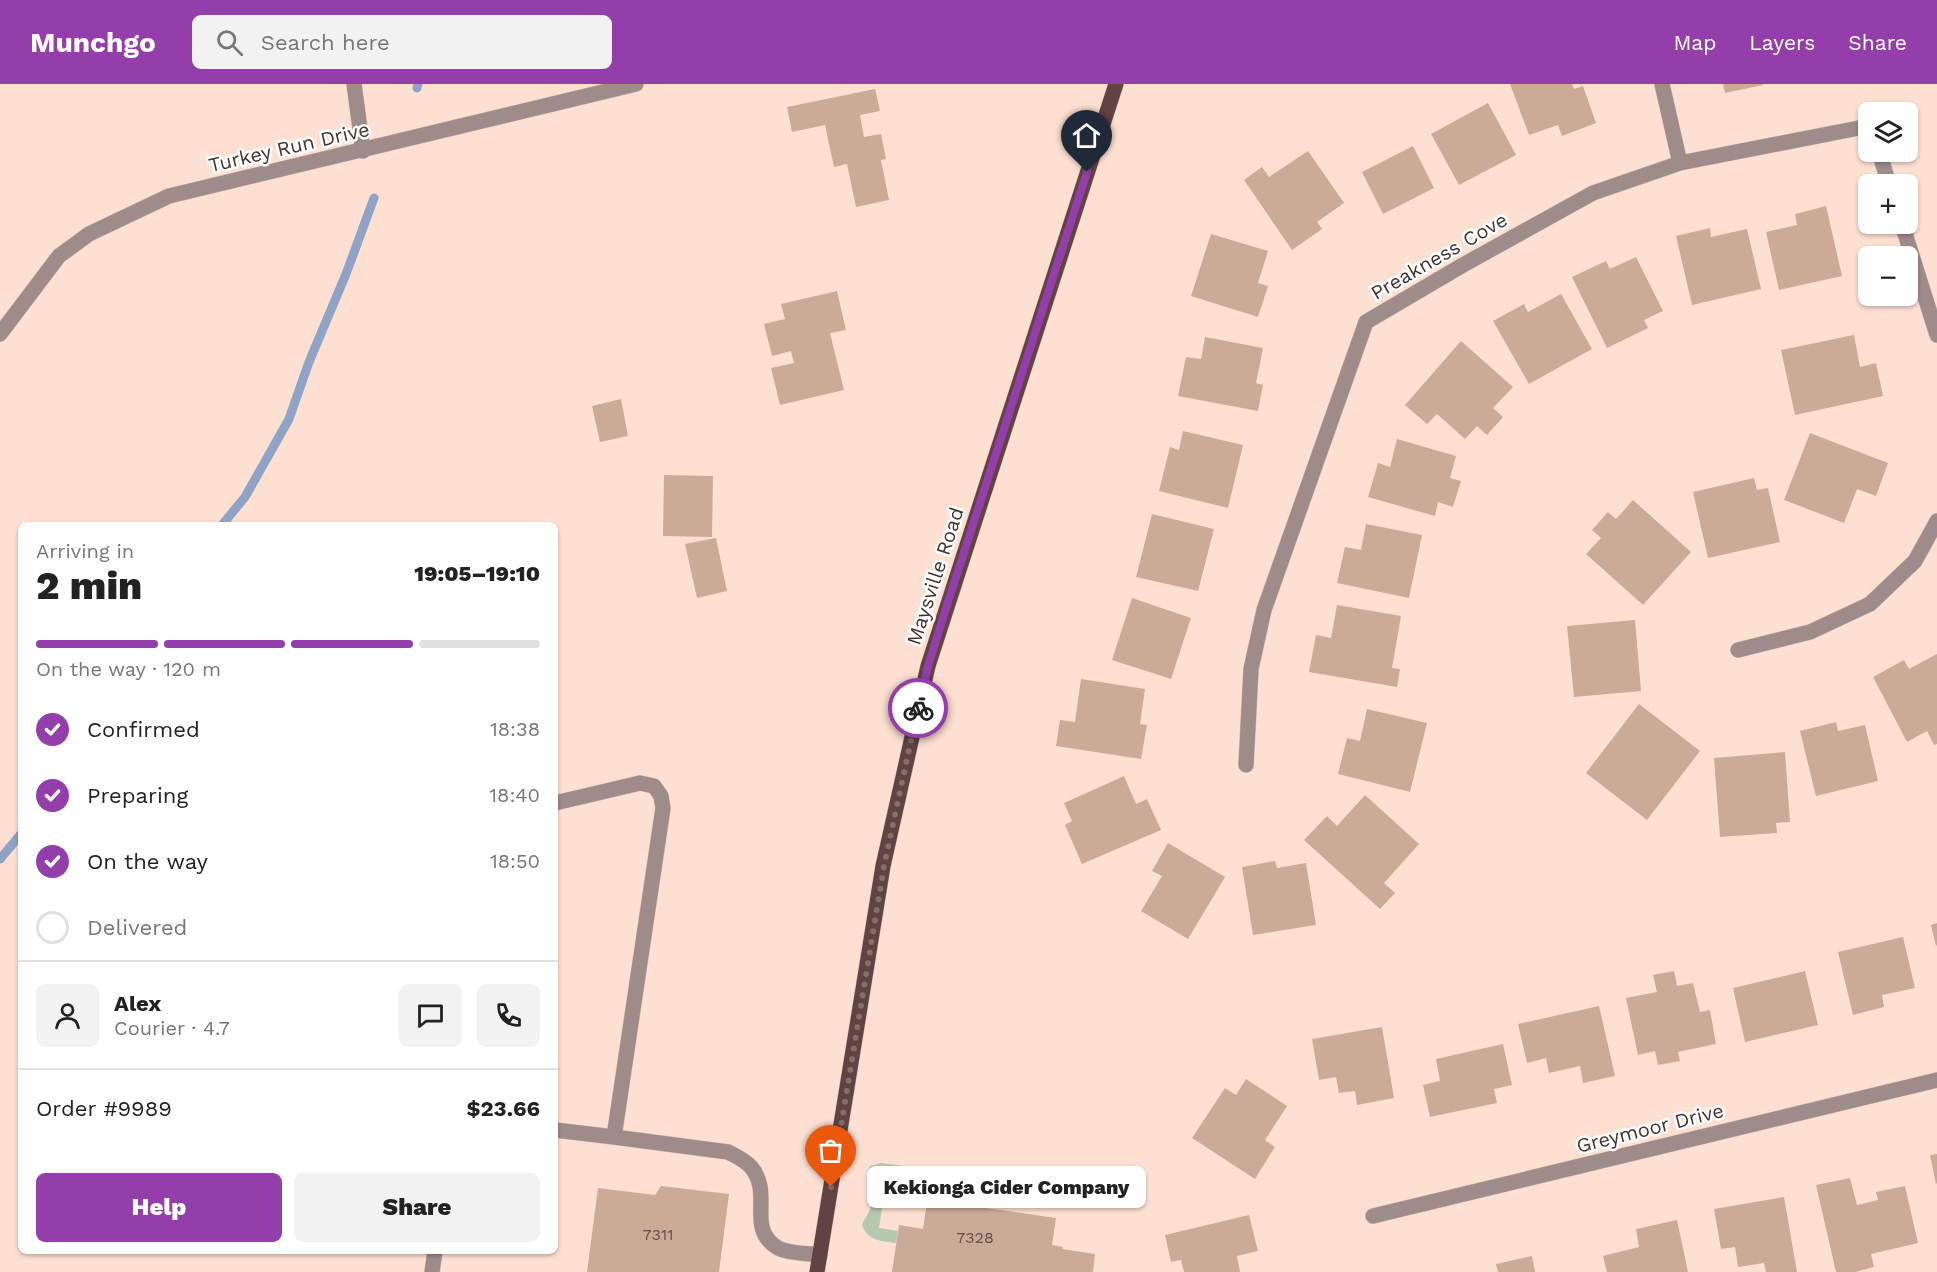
<!DOCTYPE html>
<meta charset="utf-8">
<style>
body{margin:0;font-family:"Work Sans",sans-serif;background:#f2f2f2;color:#222;height:100vh;display:flex;flex-direction:column;font-size:22px;white-space:nowrap}
*{box-sizing:border-box;margin:0}
p{font-size:20px;color:#767676}
.icon{flex:none;width:33px;height:33px;fill:none;stroke:currentColor;stroke-width:2;stroke-linecap:round;stroke-linejoin:round}
.map{position:relative;flex:1;overflow:hidden}
.panel{position:absolute;left:18px;top:438px;width:540px;height:732px;display:flex;flex-direction:column;background:#fff;border-radius:9px;box-shadow:0 2px 4px #0004}
.panel>*{flex:none}
.buttons{position:absolute;left:1858px;top:18px;display:grid;gap:12px}
.buttons a{display:grid;place-items:center;width:60px;height:60px;border-radius:9px;background:#fff;box-shadow:0 2px 4px #0004;font-size:30px}
.pin{position:absolute;display:grid;place-items:center;width:51px;height:51px;color:#fff;margin:-62px -26px;border-radius:50% 50% 50% 0;rotate:-45deg;box-shadow:0 0 6px #0007}
.pin .icon{rotate:45deg}
.courier{position:absolute;display:grid;place-items:center;width:60px;height:60px;margin:-30px;border:4px solid #943eab;border-radius:50%;background:#fff;color:#222;box-shadow:0 2px 8px #0007}
.bubble{position:absolute;height:42px;border-radius:9px;background:#fff;box-shadow:0 2px 4px #0004;font-size:20px;font-weight:800;line-height:42px;text-align:center}
.overview em{font-style:normal;font-weight:800}
.overview div{display:flex;flex-direction:column-reverse}
.overview{display:flex;align-items:center;justify-content:space-between;height:102px;padding:0 18px}
h1{font-size:39px;font-weight:800;line-height:45px}
.bar{display:grid;grid-template-columns:repeat(4,1fr);gap:9px 6px;align-content:center;height:72px;padding:0 18px}
.bar i{height:8px;border-radius:4px;background:#e0e0e0}
.bar .current{background:#943eab}
.bar p{grid-column:span 4}
.line{display:flex;align-items:center;gap:15px;padding:0 18px;border-top:2px solid #e0e0e0}
.line div{flex:1}
.round{display:grid;place-items:center;flex:none;width:63px;height:63px;border-radius:9px;background:#f2f2f2}
ol{padding:0 18px;list-style:none}
li{display:flex;align-items:center;gap:18px;height:66px}
li p{margin-inline-start:auto}
li .icon{padding:6px;border-radius:50%;background:#943eab;color:#fff;stroke-width:4}
li:last-child{color:#767676}
li i{width:33px;height:33px;border:3px solid #e0e0e0;border-radius:50%}
.primary-button{display:flex;gap:12px;margin-top:auto;padding:12px 18px}
.primary-button a{flex:1;height:69px;border-radius:9px;background:#943eab;color:#fff;font-size:24px;font-weight:800;line-height:69px;text-align:center}
.primary-button a+a{background:#f2f2f2;color:#222}
header{display:flex;align-items:center;gap:36px;box-sizing:border-box;height:84px;padding:0 30px;background:#943eab;color:#fff}
header strong{font-size:28px}
nav{display:flex;gap:33px;margin-inline-start:auto;font-size:21px}
.search{width:420px;height:54px;background:#f2f2f2;display:flex;align-items:center;gap:15px;box-sizing:border-box;padding:0 21px;border-radius:9px;color:#767676;font-size:22px}
.map>svg:first-child{display:block}
.green{fill:#b4c9b0}
.lines{fill:none;stroke-linecap:round;stroke-linejoin:round}
.stream{stroke:#8ea3c6;stroke-width:9}
.building{fill:#ccaa98}
.minor-casing{stroke:#d7bdb0;stroke-width:16}
.major-casing{stroke:#d7bdb0;stroke-width:16}
.minor{stroke:#9e8c8b;stroke-width:15}
.major{stroke:#604342;stroke-width:15}
.done{stroke:#837066;stroke-width:6;stroke-dasharray:0 10.8}
.route{stroke:#943eab;stroke-width:8}
.labels{text-anchor:middle;dominant-baseline:central;stroke-width:5;stroke-linejoin:round;paint-order:stroke}
.number-label{font-size:16px;fill:#645147}
.street-label{font-size:20px;fill:#41332c;stroke:#fff}
</style>
<header>
<strong>Munchgo</strong>
<div class="search"><svg class="icon" aria-label="search" viewBox="0 0 24 24"><circle cx="10" cy="10" r="6"/><path d="M15 15l6 6"/></svg>Search here</div>
<nav><a>Map</a><a>Layers</a><a>Share</a></nav>
</header>
<div class="map">
<svg width="1937" height="1188" viewBox="0 0 1937 1188">
<rect width="100%" height="100%" fill="#fde0d1"/>
<path class="green" d="M881,1079l44,6 3,10 -41,-5 -8,54 19,3 -2,12c-14,-2 -29,-2 -34,-18 6,-13 16,-26 12,-41 -1,-5 -4,-9 -6,-14l2,-4z"/>
<g class="lines">
<path class="stream" d="M417,4l1,-4
M222,441l23,-28 44,-78 20,-57 37,-88 28,-76
M0,775l21,-25"/>
</g>
<path class="building" d="M1510,0h62l2,5 9,-3 13,37 -34,13 -4,-11 -29,10z
M1723,0h40v1l-38,8z
M875,5l5,22 -20,4 4,22 17,-3 5,25 -5,1 8,40 -33,7 -9,-43 -13,3 -9,-42 -33,7 -5,-25z
M1488,19l28,52 -57,30 -28,-51z
M1413,62l21,42 -51,26 -21,-42z
M1308,67l36,52 -27,19 5,7 -30,21 -48,-70 18,-13 7,10z
M1826,122l16,70 -63,14 -13,-58 31,-7 -2,-11z
M1710,144l1,9 36,-8 14,60 -69,16 -16,-69z
M1211,150l57,17 -10,32 10,3 -10,31 -67,-21z
M1636,173l27,54 -19,9 4,8 -41,20 -35,-71 34,-16 4,8z
M837,207l9,39 -16,3 14,57 -64,15 -9,-37 23,-5 -3,-12 -19,5 -8,-32 21,-5 -4,-15z
M1561,210l31,55 -63,35 -36,-63 31,-17 4,8z
M1854,251l6,32 16,-4 7,33 -88,19 -14,-65z
M1205,253l58,11 -7,35 7,2 -5,26 -80,-15 8,-39 15,2z
M1461,257l52,46 -20,21 10,9 -16,18 -10,-9 -12,13 -28,-25 -10,10 -22,-19z
M621,315l7,37 -28,6 -8,-36z
M1183,347l60,14 -15,63 -69,-17 11,-44 9,3z
M1810,349l78,30 -12,33 -19,-7 -13,34 -60,-23z
M1397,355l59,17 -6,22 11,3 -8,26 -15,-5 -3,14 -67,-19 10,-34 12,4z
M664,391l49,1 -1,61 -49,-1z
M1754,394l3,12 11,-2 12,54 -72,16 -15,-66z
M1633,416l58,52 -48,53 -57,-51 15,-16 -9,-8 16,-18 8,7z
M1152,430l62,15 -16,62 -62,-14z
M1366,440l56,11 -13,63 -72,-15 8,-36 16,3z
M716,454l11,53 -30,7 -12,-54z
M1132,514l59,20 -20,61 -59,-19z
M1337,521l64,11 -9,52 8,1 -3,18 -88,-15 7,-37 15,3z
M1635,536l6,71 -67,6 -7,-71z
M1937,570v90l-3,1 -7,-14 -20,11 -34,-65 31,-17 5,9z
M1081,595l64,10 -5,35 7,1 -6,34 -85,-13 4,-26 15,2z
M1639,620l61,47 -53,69 -61,-47z
M1367,625l60,14 -17,69 -72,-18 9,-36 13,3z
M1836,638l2,9 27,-6 13,56 -62,15 -16,-65z
M1785,668l5,70 -14,1 1,10 -57,4 -6,-79z
M1124,692l12,28 11,-5 14,31 -79,34 -17,-39 7,-4 -8,-18z
M1365,711l54,49 -35,39 11,10 -15,16 -76,-69 23,-24 10,10z
M1168,759l57,34 -37,62 -47,-28 21,-35 -10,-5z
M1275,777l2,7 29,-5 10,62 -63,10 -11,-68z
M1937,839v22l-1,1 -5,-21z
M1903,853l12,51 -33,7 2,12 -31,8 -15,-63z
M1674,887l3,15 16,-3 7,29 10,-2 6,34 -38,8 2,9 -22,4 -3,-14 -17,4 -12,-57 31,-6 -4,-17z
M1805,887l13,54 -73,17 -12,-54z
M1599,922l16,70 -32,7 -3,-17 -31,7 -3,-15 -19,5 -9,-39z
M1382,943l12,71 -37,7 -2,-14 -16,2 -3,-16 -17,3 -7,-41z
M1503,960l9,41 -18,4 3,14 -67,14 -7,-32 17,-4 -4,-22z
M1246,995l41,27 -22,34 10,7 -20,32 -63,-41 33,-50 11,7z
M1937,1070v29l-1,1 -6,-29z
M1850,1094l7,27 21,-5 -2,-8 29,-6 13,57 -47,11 3,13 -19,5h-19l-20,-87z
M661,1102l68,8 -10,78h-132l11,-84 57,7z
M928,1111l22,3v5l106,15 -4,27 11,2 -1,2 33,5 -2,18h-201l7,-47 24,4z
M1784,1113l13,75h-31l-2,-9 -26,4 -3,-20 -14,2 -7,-40z
M1249,1131l9,36 -21,5 3,16h-56l-3,-12 -10,2 -6,-27z
M1677,1136l11,52h-81l-4,-16 36,-9 -3,-18z
M1532,1172l3,16h-37l-2,-8z"/>
<g class="lines">
<g class="minor-casing">
<path id="minor" d="M354,0l9,67
M1662,0l18,79
M1879,68l10,32
M1902,140l35,111
M0,250l59,-78 30,-22 80,-38 467,-112
M1738,566l72,-18 60,-28 45,-43 22,-40
M1246,681l5,-96 13,-59 102,-288 97,-57 130,-72 87,-30 189,-37
M555,719l85,-20 14,3 7,10 2,12 -49,329 114,15c8,4 17,8 23,15 23,27 -6,61 27,81 11,6 30,5 42,7
M555,1046l59,7
M1373,1132l564,-136
M432,1188l3,-21"/>
</g>
<g class="major-casing">
<path id="major" d="M817,1188l66,-406 45,-200 188,-582"/>
</g>
<use href="#minor" class="minor"/>
<use href="#major" class="major"/>
</g>
<g class="lines">
<path class="done" d="M831,1103l53,-321 34,-158"/>
<path class="route" d="M918,624l10,-42 20,-64 139,-430"/>
</g>
<g class="labels">
<g class="number-label">
<text x="658" y="1150">7311</text>
<text x="975" y="1153">7328</text>
</g>
<g class="street-label">
<text transform="translate(289 63) rotate(-13)">Turkey Run Drive</text>
<text transform="translate(1439 172) rotate(-30)">Preakness Cove</text>
<text transform="translate(935 492) rotate(-72)">Maysville Road</text>
<text transform="translate(1650 1044) rotate(-14)">Greymoor Drive</text>
</g>
</g>
</svg>
<div class="buttons">
<a><svg class="icon" aria-label="layers" viewBox="0 0 24 24"><path d="M12 4l9 5-9 5-9-5zM3 14l9 5 9-5"/></svg></a>
<a>+</a>
<a>−</a>
</div>
<div class="pin" style="left:831px;top:1103px;background:#ea580c"><svg class="icon" aria-label="bag" viewBox="0 0 24 24"><path d="M5 8h14l-1 12H6zM9 8a3 3 0 0 1 6 0"/></svg></div>
<div class="pin" style="left:1087px;top:88px;background:#1f2937"><svg class="icon" aria-label="home" viewBox="0 0 24 24"><path d="M3 11l9-7 9 7M6 9v11h12V9"/></svg></div>
<div class="courier" style="left:918px;top:624px"><svg class="icon" aria-label="bike" viewBox="0 0 24 24"><circle cx="6" cy="16" r="4"/><circle cx="18" cy="16" r="4"/><path d="M6 16l4-8h5l3 8M10 8l3 8H6M13 5h3"/></svg></div>
<div class="bubble" style="left:867px;top:1082px;width:279px">Kekionga Cider Company</div>
<section class="panel">
<div class="overview"><div><h1>2 min</h1><p>Arriving in</p></div><em>19:05–19:10</em></div>
<div class="bar"><i class="current"></i><i class="current"></i><i class="current"></i><i></i><p>On the way · 120 m</p></div>
<ol>
<li><svg class="icon" aria-label="check" viewBox="0 0 24 24"><path d="M5 12l5 5 9-10"/></svg>Confirmed<p>18:38</p></li>
<li><svg class="icon" aria-label="check" viewBox="0 0 24 24"><path d="M5 12l5 5 9-10"/></svg>Preparing<p>18:40</p></li>
<li><svg class="icon" aria-label="check" viewBox="0 0 24 24"><path d="M5 12l5 5 9-10"/></svg>On the way<p>18:50</p></li>
<li><i></i>Delivered</li>
</ol>
<div class="line" style="height:108px"><a class="round"><svg class="icon" aria-label="person" viewBox="0 0 24 24"><circle cx="12" cy="8" r="4"/><path d="M4 21q1-7 8-7t8 7"/></svg></a><div><b>Alex</b><p>Courier · 4.7</p></div><a class="round"><svg class="icon" aria-label="chat" viewBox="0 0 24 24"><path d="M4 5h16v11H9l-5 4z"/></svg></a><a class="round"><svg class="icon" aria-label="phone" viewBox="0 0 24 24"><path d="M5 4h4l2 5-3 2q2 4 5 5l2-3 5 2v4C11 20 4 13 5 4z"/></svg></a></div>
<div class="line" style="height:78px"><div>Order #9989</div><b>$23.66</b></div>
<div class="primary-button"><a>Help</a><a>Share</a></div>
</section>
</div>
